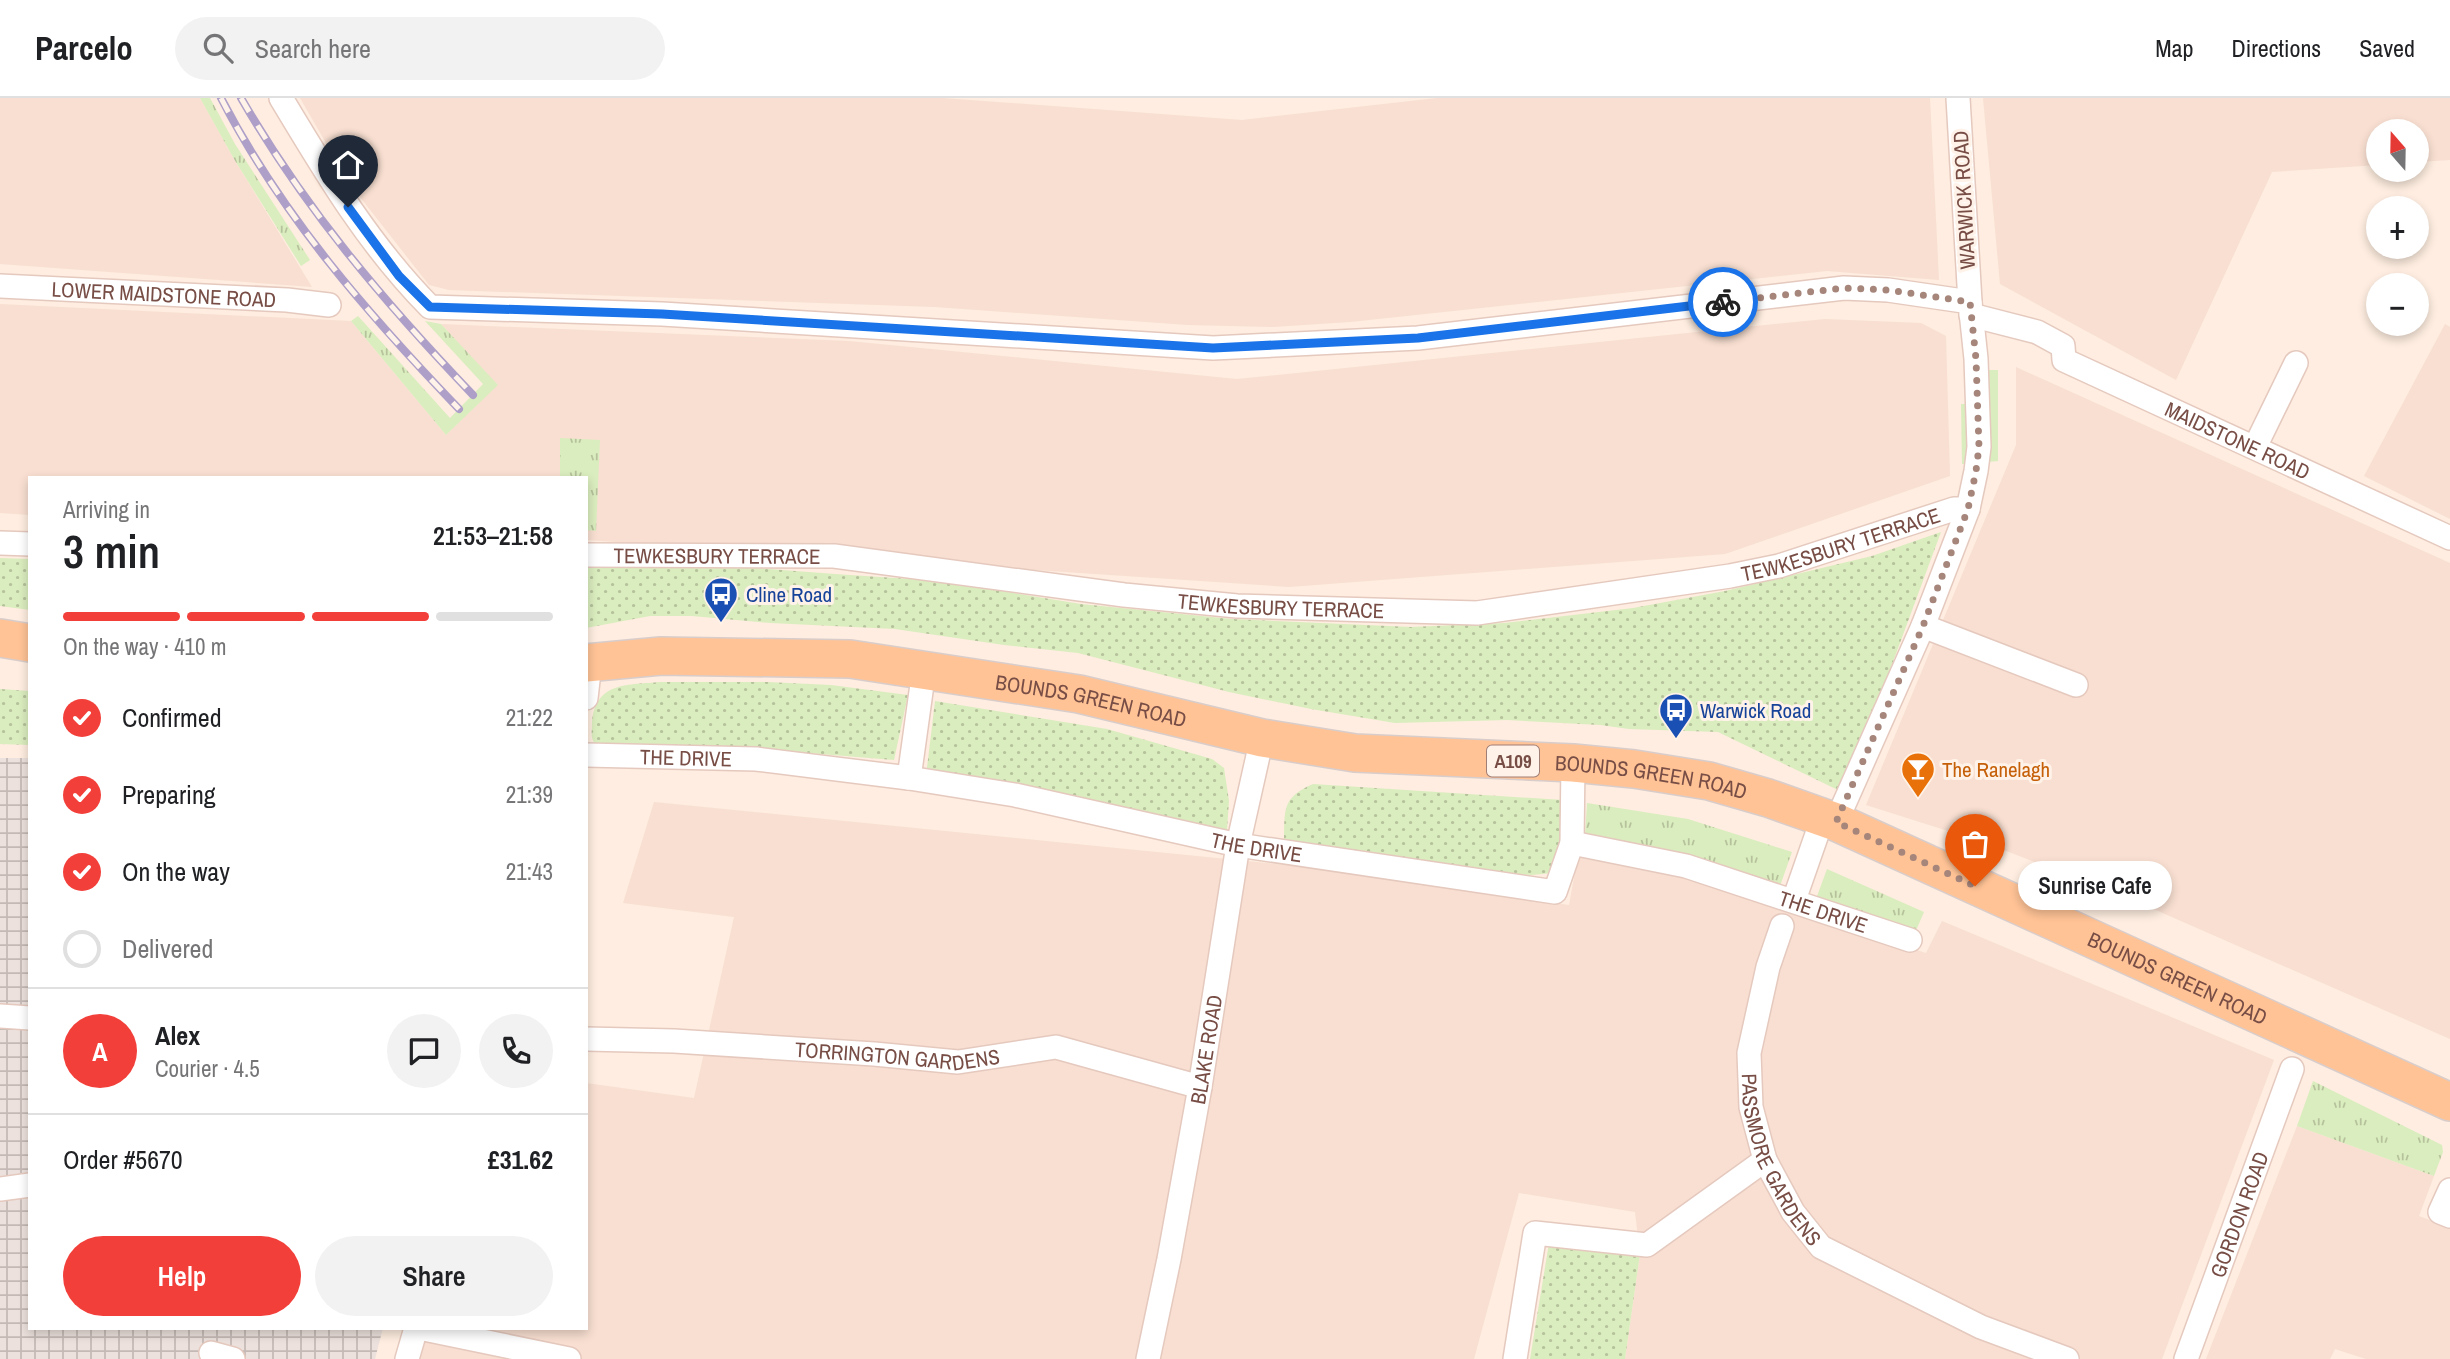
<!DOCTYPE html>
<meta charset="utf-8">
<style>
body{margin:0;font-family:"Archivo Narrow",sans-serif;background:#f2f2f2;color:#202124;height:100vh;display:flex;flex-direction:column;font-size:26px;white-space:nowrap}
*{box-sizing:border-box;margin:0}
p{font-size:23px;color:#757577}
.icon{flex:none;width:38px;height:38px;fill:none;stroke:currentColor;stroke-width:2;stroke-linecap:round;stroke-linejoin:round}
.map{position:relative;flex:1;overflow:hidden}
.side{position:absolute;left:28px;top:378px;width:560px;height:854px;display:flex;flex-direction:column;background:#fff;border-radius:0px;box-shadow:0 4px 10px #0003}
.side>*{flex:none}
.needle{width:46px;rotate:340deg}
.tools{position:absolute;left:2366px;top:21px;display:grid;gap:14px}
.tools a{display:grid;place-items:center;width:63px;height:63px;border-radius:50%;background:#fff;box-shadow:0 4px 10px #0003;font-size:35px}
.pin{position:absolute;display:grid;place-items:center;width:60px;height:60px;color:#fff;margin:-72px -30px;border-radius:50% 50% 50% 0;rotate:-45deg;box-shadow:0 0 7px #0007}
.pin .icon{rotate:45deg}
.courier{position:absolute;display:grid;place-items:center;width:70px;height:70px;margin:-35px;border:5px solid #1a73e8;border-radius:50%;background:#fff;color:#222;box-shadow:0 2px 9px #0007}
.bubble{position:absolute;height:49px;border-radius:24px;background:#fff;box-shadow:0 4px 10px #0003;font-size:23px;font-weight:600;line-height:49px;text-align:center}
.summary em{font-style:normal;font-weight:600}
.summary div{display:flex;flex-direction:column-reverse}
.summary{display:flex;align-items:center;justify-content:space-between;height:119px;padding:0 35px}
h1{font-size:46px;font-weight:600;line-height:52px}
.bar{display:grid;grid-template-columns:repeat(4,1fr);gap:10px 7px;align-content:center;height:84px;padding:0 35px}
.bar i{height:9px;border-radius:5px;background:#e0e0e0}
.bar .selected{background:#f33f3a}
.bar p{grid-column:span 4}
.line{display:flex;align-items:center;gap:18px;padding:0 35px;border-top:2px solid #e0e0e0}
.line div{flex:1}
.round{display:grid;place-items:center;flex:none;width:74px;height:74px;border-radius:37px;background:#f2f2f2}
ol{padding:0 35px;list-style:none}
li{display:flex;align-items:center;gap:21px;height:77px}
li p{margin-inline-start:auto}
li .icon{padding:7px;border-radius:50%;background:#f33f3a;color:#fff;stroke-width:4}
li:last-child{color:#757577}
li i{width:38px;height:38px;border:4px solid #e0e0e0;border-radius:50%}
.primary-button{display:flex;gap:14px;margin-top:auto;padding:14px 35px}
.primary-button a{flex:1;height:80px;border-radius:42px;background:#f33f3a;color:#fff;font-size:28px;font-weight:600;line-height:80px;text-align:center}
.primary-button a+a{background:#f2f2f2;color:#202124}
header{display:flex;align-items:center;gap:42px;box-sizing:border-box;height:98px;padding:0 35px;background:#fff;border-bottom:2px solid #e0e0e0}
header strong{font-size:33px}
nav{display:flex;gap:38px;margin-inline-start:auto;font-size:24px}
.search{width:490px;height:63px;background:#f2f2f2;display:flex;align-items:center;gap:18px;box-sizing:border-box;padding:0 24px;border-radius:38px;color:#757577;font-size:26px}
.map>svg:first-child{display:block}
.residential{fill:#f8dfd1}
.industrial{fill:url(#industrial-grid)}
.grass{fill:url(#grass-tufts)}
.park{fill:url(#park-dots)}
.garden{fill:#daedbe}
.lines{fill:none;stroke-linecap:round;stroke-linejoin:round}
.minor-casing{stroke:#e5c9be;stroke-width:26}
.primary-casing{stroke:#d9cdcb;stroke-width:40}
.minor{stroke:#fff;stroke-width:23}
.primary{stroke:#ffc396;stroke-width:37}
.rail-casing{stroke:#ad9fc8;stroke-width:8}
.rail{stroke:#fff2e8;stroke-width:5;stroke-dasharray:16;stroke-linecap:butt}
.done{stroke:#a6857b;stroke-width:7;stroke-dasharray:0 12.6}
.route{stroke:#1a73e8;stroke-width:9}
.labels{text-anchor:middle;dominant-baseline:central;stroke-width:6;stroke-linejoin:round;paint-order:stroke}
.shield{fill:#fff2e8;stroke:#a07e76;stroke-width:2}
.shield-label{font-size:19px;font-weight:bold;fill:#774d45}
.street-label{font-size:21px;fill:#774d45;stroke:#fff2e8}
.transit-label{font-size:21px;fill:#164399;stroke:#fff2e8;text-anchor:start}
.food-label{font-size:21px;fill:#c56008;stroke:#fff2e8;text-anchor:start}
</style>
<header>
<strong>Parcelo</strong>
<div class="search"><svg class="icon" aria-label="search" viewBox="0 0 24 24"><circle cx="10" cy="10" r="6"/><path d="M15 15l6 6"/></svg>Search here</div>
<nav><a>Map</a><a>Directions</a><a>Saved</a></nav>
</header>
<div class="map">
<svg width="2450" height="1261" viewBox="0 0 2450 1261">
<defs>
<pattern id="industrial-grid" width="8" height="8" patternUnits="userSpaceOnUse" patternTransform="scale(1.75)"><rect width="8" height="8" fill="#ece1dc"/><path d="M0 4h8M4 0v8" fill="none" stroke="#c4b9b4"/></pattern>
<pattern id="grass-tufts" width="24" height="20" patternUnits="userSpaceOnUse" patternTransform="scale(1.75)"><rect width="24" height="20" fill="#daedbe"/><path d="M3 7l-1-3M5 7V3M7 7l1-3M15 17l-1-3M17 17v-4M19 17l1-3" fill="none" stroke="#b6c29c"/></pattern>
<pattern id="park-dots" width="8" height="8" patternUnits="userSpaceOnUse" patternTransform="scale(1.75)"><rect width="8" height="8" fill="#daedbe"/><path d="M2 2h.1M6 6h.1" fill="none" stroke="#b6c29c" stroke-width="1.8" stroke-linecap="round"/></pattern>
</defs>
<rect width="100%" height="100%" fill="#feede0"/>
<path class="residential" d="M0,0h200l34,61 78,128 -312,-23z
M300,0h643l299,22 195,-22h493l9,182 -112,-9 -477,51 -77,5 -85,-2 -253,-18 -486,-17 -20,-5 -80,-102z
M1983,0h467v62l-33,2v-31h-39v34l-106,7 -96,208 -176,-96z
M0,206l351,17 95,114 51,-50 -56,-61 408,17 388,38 588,-60 96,4 25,13 4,140 -225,78 -436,33 -703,-47v-62h-556v37l-30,-2z
M2445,226l5,3v192l-86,-43z
M2016,269l434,196v476l-301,-132 -163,-64 -120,-38 150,-360z
M654,704l652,65 263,38 9,-49 109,20 239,77 16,-32 332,139 -112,299h-537l15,-105 -5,-42 -116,-19 -45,166h-1057l9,-31h160v-245l108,15 40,-181 -111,-14z
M2297,1028l137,50 -15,40 31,12v131h-84l-31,-10 -5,10h-124z"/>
<path class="industrial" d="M0,660h30v570h353l-8,31h-375z"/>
<path class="grass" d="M200,0h10l25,46 75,116 -9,6 -67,-107z
M358,218l92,102 33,-34 -58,-63 16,3 57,61 -52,50 -95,-114z
M560,340l40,2 -4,91 -10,-1v-52h-26z
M1587,705l101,16 104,33 -12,34 -195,-50z
M1827,771l97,43 -10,23 -98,-36z
M2313,983l129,64 1,7 -9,24 -137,-50z"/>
<path class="park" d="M1941,434l-64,173 -37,86 -122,-59 -89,-3 -29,-4 -93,-5 -112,3 -84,-14 -82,-17 -151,-39 -74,-8 -109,-16 -124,-6 -79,-7h-42l-64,12v-60l145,-2 104,8 105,7 141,23 151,15 179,8 93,-4 129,-15 92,-17 147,-35z
M0,460l30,1v51l-30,-4z
M661,584h106l64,3 77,10 -14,65 -149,-12 -150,-4c-5,-6 -3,-13 -3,-21 3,-42 37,-38 69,-41z
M0,591l30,2v54l-30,-1z
M935,603l172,28 105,30 12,9 5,33 -2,29 -147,-33 -153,-29z
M1313,686l250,16 -3,38 -8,35 -21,2 -52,-4 -195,-29c1,-32 -3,-44 29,-58z
M1549,1145l91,11 -15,105h-95z"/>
<path class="garden" d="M1987,272h11v91l-10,1z
M1961,306h9l1,60h-9z"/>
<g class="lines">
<g class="minor-casing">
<g id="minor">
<path d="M281,0c45,75 87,146 149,209l232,7 551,34 205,-10 426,-50 44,2 82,12"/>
<path id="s1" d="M0,188l287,14 42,5"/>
<path id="s2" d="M1971,217l66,17 26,14 1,14 386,178"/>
<path d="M2255,349l41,-84"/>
<path d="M0,445l30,1"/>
<path id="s3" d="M586,457l248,1 290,39 113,11 240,7 253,-37 49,-10 175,-57h14"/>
<path d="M1923,528l153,59"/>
<path d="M586,600l4,-35"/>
<path id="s4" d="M586,657l170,4 153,19 106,17 223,50 317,47 17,-49 1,-80"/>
<path d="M909,680l15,-108"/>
<path d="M1836,724l87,-196 45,-117 8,-38 3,-24 -3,-88 -6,-57 -12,-204"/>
<path id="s5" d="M1572,745l114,23 224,74"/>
<path d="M1794,802l29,-83"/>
<path id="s6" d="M1782,828l-14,41 -19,86 2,54 14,53 28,52 28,35 160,80 86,32"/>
<path d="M0,918l30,2"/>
<path id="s7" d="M586,941l88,2 200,13 84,8 98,-15 144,40"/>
<path d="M0,1091l30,-4"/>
<path d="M2450,1092l-10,22 10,4"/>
<path d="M419,1230l150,31"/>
<path d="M211,1255l22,6"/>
<path d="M407,1261l9,-31"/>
<path id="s8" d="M1148,1261l21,-100 31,-172 38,-242 24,-107"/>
<path d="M1515,1261l20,-126 112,12 118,-85"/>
<path id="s9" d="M2186,1261l106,-290"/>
</g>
</g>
<g class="primary-casing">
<g id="primary">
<path d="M0,540l30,5"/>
<path id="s10" d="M586,565l75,-7 189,3 229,35 183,44 93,15 218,10 61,6 75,12 59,17 68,24 614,280"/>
</g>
</g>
<use href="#minor" class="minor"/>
<use href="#primary" class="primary"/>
<g class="rail-casing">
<path id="rail" d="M221,0c61,118 147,216 238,311
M241,0c65,112 143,204 232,297"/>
</g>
<use href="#rail" class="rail"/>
</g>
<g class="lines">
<path class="done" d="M1723,204l121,-14 44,2 82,12 6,57 3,88 -3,24 -8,38 -45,117 -87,196 139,64"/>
<path class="route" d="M348,109l51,69 31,31 232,7 551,34 205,-10 305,-36"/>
</g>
<defs>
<g id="bus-pin" transform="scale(1.75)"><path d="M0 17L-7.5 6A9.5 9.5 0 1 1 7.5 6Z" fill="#1a4fb4" stroke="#fff2e8"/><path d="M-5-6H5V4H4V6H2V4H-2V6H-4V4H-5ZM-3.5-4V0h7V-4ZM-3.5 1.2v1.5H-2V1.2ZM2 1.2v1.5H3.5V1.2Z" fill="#fff"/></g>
<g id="bar-pin" transform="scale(1.75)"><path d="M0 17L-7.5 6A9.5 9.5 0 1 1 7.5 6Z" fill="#e8710a" stroke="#fff2e8"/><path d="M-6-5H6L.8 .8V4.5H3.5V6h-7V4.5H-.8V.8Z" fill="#fff"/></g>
</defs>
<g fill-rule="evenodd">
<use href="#bus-pin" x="721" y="496"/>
<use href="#bus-pin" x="1676" y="612"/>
<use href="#bar-pin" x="1918" y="671"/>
</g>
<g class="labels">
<rect class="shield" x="1487" y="647.5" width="52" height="31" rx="5"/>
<g class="shield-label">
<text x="1513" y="663">A109</text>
</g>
<g class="street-label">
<text transform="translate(1964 102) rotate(-93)">WARWICK ROAD</text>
<text stroke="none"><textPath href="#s1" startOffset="164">LOWER MAIDSTONE ROAD</textPath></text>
<text stroke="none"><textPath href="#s2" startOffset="303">MAIDSTONE ROAD</textPath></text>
<text stroke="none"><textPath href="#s3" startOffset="1265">TEWKESBURY TERRACE</textPath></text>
<text stroke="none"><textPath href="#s3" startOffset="131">TEWKESBURY TERRACE</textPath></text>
<text stroke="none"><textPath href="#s3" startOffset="698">TEWKESBURY TERRACE</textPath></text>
<text stroke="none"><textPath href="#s10" startOffset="509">BOUNDS GREEN ROAD</textPath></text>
<text stroke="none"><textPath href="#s4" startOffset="100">THE DRIVE</textPath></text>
<text stroke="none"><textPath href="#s10" startOffset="1076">BOUNDS GREEN ROAD</textPath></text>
<text stroke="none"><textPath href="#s4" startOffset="679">THE DRIVE</textPath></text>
<text stroke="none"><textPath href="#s5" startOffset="261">THE DRIVE</textPath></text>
<text stroke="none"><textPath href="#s10" startOffset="1643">BOUNDS GREEN ROAD</textPath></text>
<text stroke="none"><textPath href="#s8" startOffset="315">BLAKE ROAD</textPath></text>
<text stroke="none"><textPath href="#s7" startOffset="312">TORRINGTON GARDENS</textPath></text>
<text stroke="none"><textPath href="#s6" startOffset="245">PASSMORE GARDENS</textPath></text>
<text stroke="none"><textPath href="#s9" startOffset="154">GORDON ROAD</textPath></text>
</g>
<g class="transit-label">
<text x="746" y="496">Cline Road</text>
<text x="1700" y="612">Warwick Road</text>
</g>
<g class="food-label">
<text x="1942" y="671">The Ranelagh</text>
</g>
</g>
</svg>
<div class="tools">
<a><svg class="needle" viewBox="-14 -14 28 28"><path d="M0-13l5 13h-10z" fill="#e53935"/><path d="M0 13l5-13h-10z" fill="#757577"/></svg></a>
<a>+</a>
<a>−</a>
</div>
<div class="pin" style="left:1975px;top:788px;background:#ea580c"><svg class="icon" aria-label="bag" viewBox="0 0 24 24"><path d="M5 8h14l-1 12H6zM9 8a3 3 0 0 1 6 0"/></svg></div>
<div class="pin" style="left:348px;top:109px;background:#1f2937"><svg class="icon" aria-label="home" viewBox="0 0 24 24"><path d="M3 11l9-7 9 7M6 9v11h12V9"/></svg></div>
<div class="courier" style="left:1723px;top:204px"><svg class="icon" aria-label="bike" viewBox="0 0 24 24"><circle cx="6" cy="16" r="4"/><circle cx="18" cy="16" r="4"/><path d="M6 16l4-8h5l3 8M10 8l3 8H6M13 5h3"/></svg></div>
<div class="bubble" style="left:2018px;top:763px;width:154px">Sunrise Cafe</div>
<section class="side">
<div class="summary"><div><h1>3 min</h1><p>Arriving in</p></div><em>21:53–21:58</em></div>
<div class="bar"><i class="selected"></i><i class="selected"></i><i class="selected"></i><i></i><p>On the way · 410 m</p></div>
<ol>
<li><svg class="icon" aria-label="check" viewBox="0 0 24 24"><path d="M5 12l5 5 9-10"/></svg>Confirmed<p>21:22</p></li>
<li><svg class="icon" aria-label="check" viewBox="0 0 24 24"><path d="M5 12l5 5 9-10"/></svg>Preparing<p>21:39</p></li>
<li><svg class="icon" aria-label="check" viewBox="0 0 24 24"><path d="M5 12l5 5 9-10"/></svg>On the way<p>21:43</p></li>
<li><i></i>Delivered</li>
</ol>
<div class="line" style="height:126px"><b class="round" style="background:#f33f3a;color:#fff">A</b><div><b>Alex</b><p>Courier · 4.5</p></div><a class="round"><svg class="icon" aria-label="chat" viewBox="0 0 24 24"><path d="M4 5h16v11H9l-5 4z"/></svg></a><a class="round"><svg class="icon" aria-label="phone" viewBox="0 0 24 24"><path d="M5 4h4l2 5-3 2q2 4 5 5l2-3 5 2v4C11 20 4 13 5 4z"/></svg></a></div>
<div class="line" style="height:91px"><div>Order #5670</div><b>£31.62</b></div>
<div class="primary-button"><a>Help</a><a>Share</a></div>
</section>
</div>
